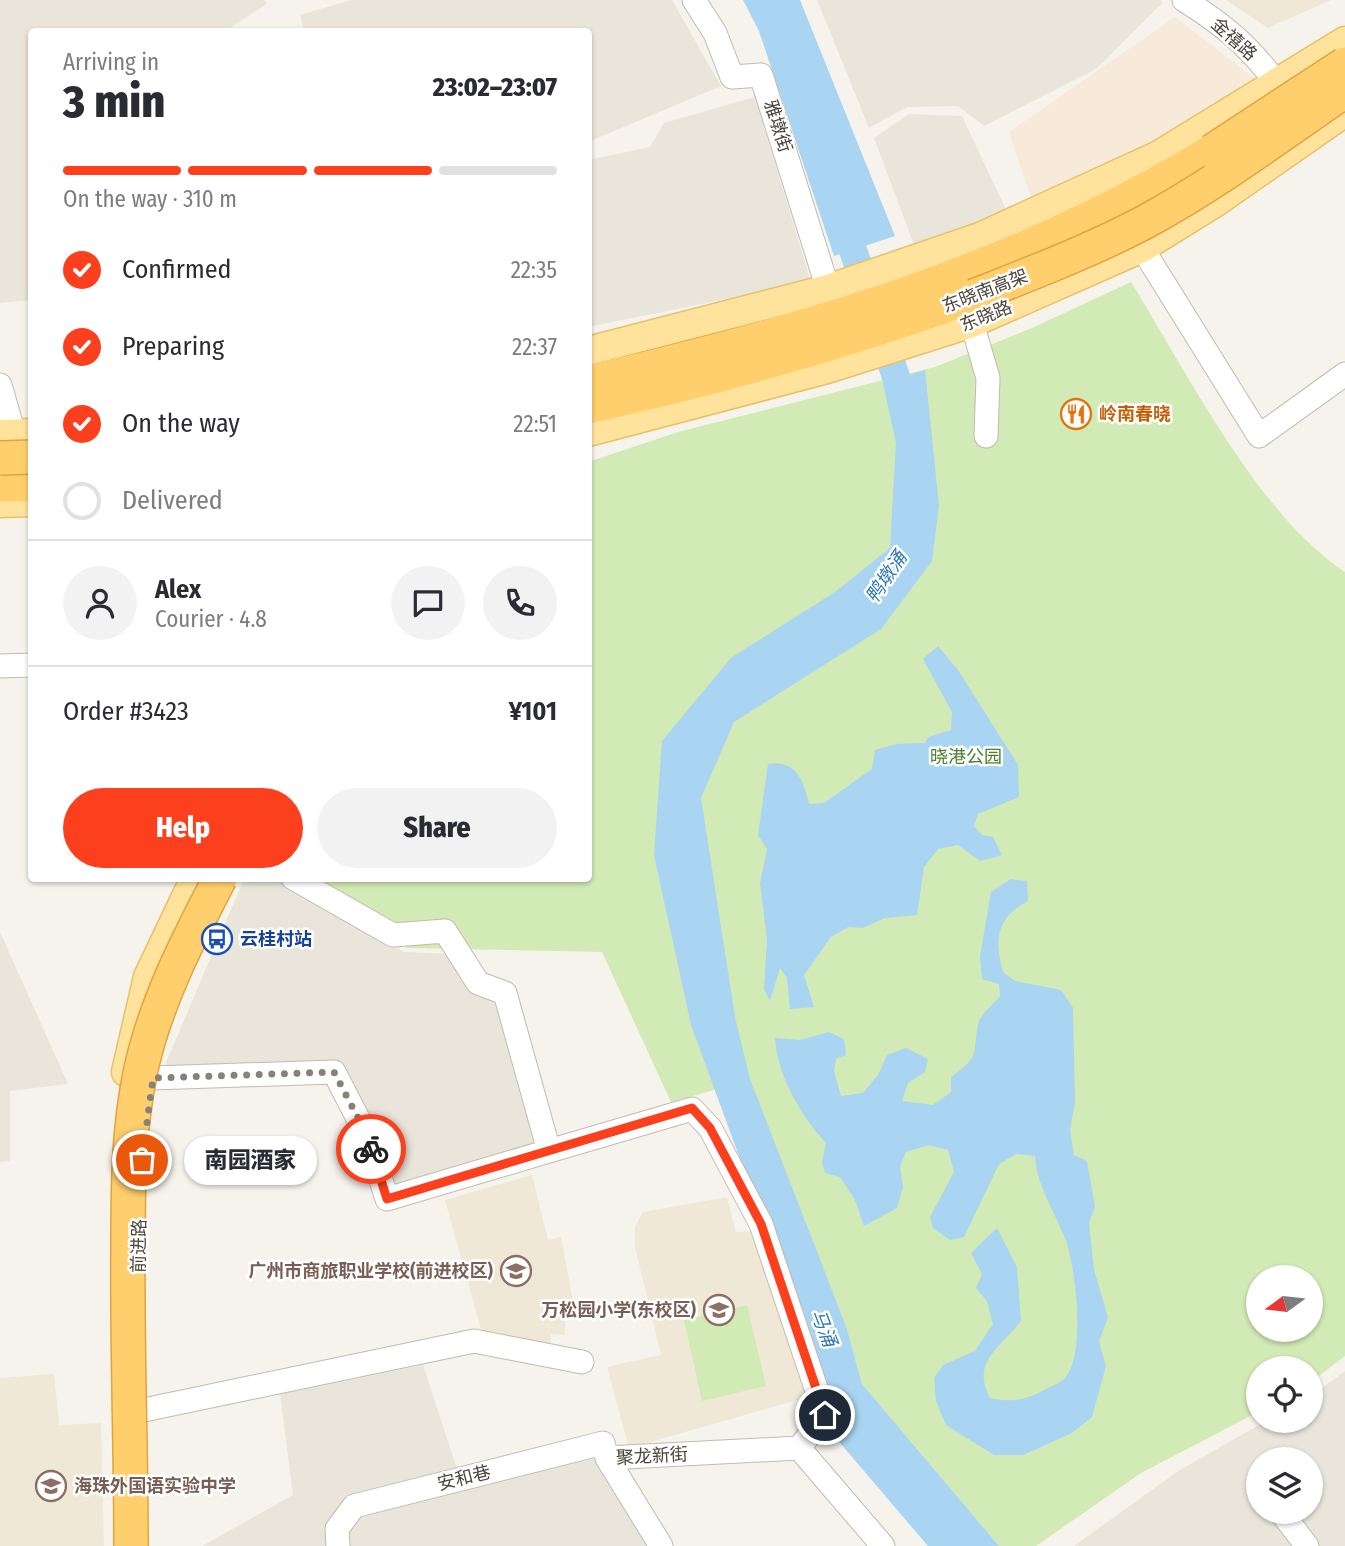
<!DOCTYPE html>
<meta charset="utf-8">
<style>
body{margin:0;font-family:"Fira Sans Condensed","Noto Sans SC",sans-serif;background:#f2f2f3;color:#2b2b33;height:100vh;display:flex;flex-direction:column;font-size:26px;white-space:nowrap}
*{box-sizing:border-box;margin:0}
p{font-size:23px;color:#7c7c81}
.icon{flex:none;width:38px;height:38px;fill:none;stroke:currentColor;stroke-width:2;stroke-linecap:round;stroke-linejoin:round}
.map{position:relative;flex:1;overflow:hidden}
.details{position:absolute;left:28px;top:28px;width:564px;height:854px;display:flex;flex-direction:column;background:#fff;border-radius:7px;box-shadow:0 2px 5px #0004}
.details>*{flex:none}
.needle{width:46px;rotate:255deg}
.fabs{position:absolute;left:1246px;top:1265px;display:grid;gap:14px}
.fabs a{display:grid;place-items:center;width:77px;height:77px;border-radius:50%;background:#fff;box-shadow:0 2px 5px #0004;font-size:35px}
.pin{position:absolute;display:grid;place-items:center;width:60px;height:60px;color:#fff;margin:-30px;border:4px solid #fff;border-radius:50%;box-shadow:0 2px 7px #0007}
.courier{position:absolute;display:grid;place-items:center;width:70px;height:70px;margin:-35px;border:5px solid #fc3f1d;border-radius:50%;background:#fff;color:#222;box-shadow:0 2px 9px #0007}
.bubble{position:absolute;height:49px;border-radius:24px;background:#fff;box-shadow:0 2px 5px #0004;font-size:23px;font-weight:800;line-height:49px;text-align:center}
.headline em{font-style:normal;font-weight:800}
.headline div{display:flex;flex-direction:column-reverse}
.headline{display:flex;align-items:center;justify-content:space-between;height:119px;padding:0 35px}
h1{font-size:46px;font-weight:800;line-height:52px}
.bar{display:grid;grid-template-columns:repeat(4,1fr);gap:10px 7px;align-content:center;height:84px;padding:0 35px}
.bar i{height:9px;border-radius:5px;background:#e1e1e2}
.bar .on{background:#fc3f1d}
.bar p{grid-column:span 4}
.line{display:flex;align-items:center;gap:18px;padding:0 35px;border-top:2px solid #e1e1e2}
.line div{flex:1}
.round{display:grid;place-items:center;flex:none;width:74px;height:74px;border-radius:37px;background:#f2f2f3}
ol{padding:0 35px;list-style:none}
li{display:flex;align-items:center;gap:21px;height:77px}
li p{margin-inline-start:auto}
li .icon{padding:7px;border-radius:50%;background:#fc3f1d;color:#fff;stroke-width:4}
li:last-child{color:#7c7c81}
li i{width:38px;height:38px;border:4px solid #e1e1e2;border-radius:50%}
.button{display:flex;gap:14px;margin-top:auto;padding:14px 35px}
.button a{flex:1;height:80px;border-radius:42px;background:#fc3f1d;color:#fff;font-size:28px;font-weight:800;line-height:80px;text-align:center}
.button a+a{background:#f2f2f3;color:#2b2b33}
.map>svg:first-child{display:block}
.residential{fill:#eae5da;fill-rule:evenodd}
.commercial{fill:#f7ead8}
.education{fill:#efe8d6}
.green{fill:#d2eab5;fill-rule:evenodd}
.water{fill:#a9d4f2}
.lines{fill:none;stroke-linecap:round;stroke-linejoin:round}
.river{stroke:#a9d4f2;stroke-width:28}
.minor-casing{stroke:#c2bbae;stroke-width:25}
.major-casing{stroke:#e6c16a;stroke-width:31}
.highway-casing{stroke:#e0a43c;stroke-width:36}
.minor{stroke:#fff;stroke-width:23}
.major{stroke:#ffe39c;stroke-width:28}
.highway{stroke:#ffcf6e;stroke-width:33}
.highway-bridge-casing{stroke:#e0a43c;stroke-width:36;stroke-linecap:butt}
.highway-bridge{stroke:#ffcf6e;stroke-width:33}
.done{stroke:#878178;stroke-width:7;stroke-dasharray:0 12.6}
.route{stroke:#fc3f1d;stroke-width:9}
.labels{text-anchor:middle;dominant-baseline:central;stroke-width:5;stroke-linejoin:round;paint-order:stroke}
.street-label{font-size:18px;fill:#4b4439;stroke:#fff}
.food-label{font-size:18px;font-weight:bold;fill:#c56008;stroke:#fff;text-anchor:start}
.park-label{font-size:18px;fill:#4a7f2a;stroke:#fff}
.transit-label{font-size:18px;font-weight:bold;fill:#164399;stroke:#fff;text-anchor:start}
.education-label{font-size:18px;font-weight:bold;fill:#785e54;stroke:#fff;text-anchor:end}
.water-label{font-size:19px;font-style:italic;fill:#2e7ab2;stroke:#fff}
</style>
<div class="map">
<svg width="1345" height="1546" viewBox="0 0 1345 1546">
<rect width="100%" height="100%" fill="#f6f3ec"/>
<path class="residential" d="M0,0h264l3,4 -42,27 -193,1 -1,268 -31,3z
M351,0h321l49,86 -133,56v-110l-284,-1 -4,-16z
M817,0h343l3,2 -67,67 -112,57 -26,-20 -51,1 -38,21z
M755,97l56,185 -223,45v-167l62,-13 14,-24z
M909,114l53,2 46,98 -91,39 -43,-115z
M244,879h40l120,73 51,2 47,42 42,152 -155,48 -55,-124h-172z
M0,932l68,152 -58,7v70l-10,1z
M423,1365l35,107 135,-32 59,106h-450l91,-51 -13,-101z
M1345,1371v175h-271l104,-75 88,-50h45v-25zM1258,1460h53v52h-53z"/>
<path class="commercial" d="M1175,17l84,65 -101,65 -124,59 -25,-74z"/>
<path class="education" d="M1226,0h105l-63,28z
M532,1175l16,65 13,-3 12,65 -8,2v31l-14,-1 -1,11 -67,-9 -38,-136z
M727,1197l9,35 22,-1 57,164 -186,53 -22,-81 54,-12 -26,-108v-20l8,-15z
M54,1374l5,51 42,-2 3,123h-104v-168z"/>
<path class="green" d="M1131,282c56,90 126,232 214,290v784l-34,26v-14h-53v44l-117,61 -105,73h-37l-137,-162 -15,-55 -43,-106 -72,-138 -61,17 -69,-150 -195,-4 -103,-69 284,-1v-416l90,-30 257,-65 97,-39zM1258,1278h53v52h-53z
M747,1305l19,81 -64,15 -18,-81z"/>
<path class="water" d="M743,0h57l95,236 -61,20 -75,-225z
M925,370l14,136 -7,55 -51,68 -147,93 -33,76 34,219 15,62 97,250 15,55 137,162h-71l-93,-109 -47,-147 -97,-265 -37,-170 8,-114 69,-83 104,-66 55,-44 6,-105 -13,-60z
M938,646l20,24 60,95 1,32 -41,17 -4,12 8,9 11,2 9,18 -22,6 -22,-16 -20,4 -14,18 -7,48 -32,3 -22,10 -15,-1 -17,10 -27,38 10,32 -24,2 -3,-31 -7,-10 -10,33 -6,-12 3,-50 -7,-56 7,-34 -9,-14 10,-71c27,-5 36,16 41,40l15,-1 48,-34 3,-19 22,-6 28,-1 3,-6 23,-7 1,-18 -29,-53z
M1011,879l16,2 1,20c-32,16 -34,39 -25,71l12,9 46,9 12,18 2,94 -5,28 4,25 13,6 8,46 -6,15 5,48 14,47 -9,25 7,24 -14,51 -20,16 -49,22h-29l-48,-30 -10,-24 -2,-23 9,-13 32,-14 18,-27 -6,-23 -11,-13 6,-14 -11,-21 26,-25 20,39 4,54c-22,28 -50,41 -31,77 22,5 37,2 56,-9 6,-3 15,-6 19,-11 21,-24 11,-108 1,-137 -10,-28 -30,-56 -31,-85l-19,-2 -17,10 -35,73 -14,3 -17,-12 -3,-11 24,-45 -6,-22 -19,-5 -23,7 -6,14 3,21 -6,21 -33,18 -9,-26 -15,-23 -15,-4 -3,-11 4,-19c-25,-27 -49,-68 -51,-105l25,2 29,-8 15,7 2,16 -10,4 -2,12 7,25 22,-3 15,-18 9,-20 19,-7 22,11 -3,13 -17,11 -6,18 31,4 18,-13v-15c32,-22 20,-24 28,-56 3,-8 16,-18 21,-25l-1,-12 -17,-5 -2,-22 11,-65z"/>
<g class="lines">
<path class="river" d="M841,215l68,200"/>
<g class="minor-casing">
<path id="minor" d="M694,0l21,33 17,44 29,-2 67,214
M1184,0c42,26 63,45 94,84
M1142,248l117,188 86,-62
M972,323l16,55 -2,58
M0,385l14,49 8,14
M0,666l32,-1
M293,878l100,57 52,-4 33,52 27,10 44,158 143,-42 18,19 51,96 64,191 -26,33
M153,1078l181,-6 32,62 21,65 162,-48
M139,1411l335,-70 108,21
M799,1448l84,98
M1281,1512l26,34
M338,1546l-1,-17 17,-23 249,-63 4,15
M661,1546l-54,-88 192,-10"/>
</g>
<g class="major-casing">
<path id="major" d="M588,351l240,-62 152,-52 179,-82 186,-114
M588,432l239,-63 145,-46 170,-75 74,-46 129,-90
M0,434l32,-1
M0,503l32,-1
M126,1072l22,-95 47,-99"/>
</g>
<g class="highway-casing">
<path id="highway" d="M588,382c224,-53 426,-110 624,-231
M588,407c132,-29 259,-65 386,-111
M0,485h32"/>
</g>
<use href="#minor" class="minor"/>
<use href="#major" class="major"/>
<use href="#highway" class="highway"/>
<g class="highway-bridge-casing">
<path id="highway-bridge" d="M1212,151l133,-87
M974,296c58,-23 116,-45 171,-74 70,-38 134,-86 200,-131
M0,458l32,-1
M131,1546c0,-99 -4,-198 -3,-297 0,-61 0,-120 13,-180 15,-68 47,-129 79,-191"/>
</g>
<use href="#highway-bridge" class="highway-bridge"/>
</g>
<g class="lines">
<path class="done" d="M142,1160l11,-82 181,-6 32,61 5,16"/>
<path class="route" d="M371,1149l16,50 305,-91 18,20 51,96 64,191"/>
</g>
<defs>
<g id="restaurant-ring" transform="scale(1.575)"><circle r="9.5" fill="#fff" stroke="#e8710a" stroke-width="1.5"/><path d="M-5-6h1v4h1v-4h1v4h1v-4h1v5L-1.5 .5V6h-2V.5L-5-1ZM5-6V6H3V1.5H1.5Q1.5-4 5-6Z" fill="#e8710a"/></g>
<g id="bus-ring" transform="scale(1.575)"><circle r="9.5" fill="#fff" stroke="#1a4fb4" stroke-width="1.5"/><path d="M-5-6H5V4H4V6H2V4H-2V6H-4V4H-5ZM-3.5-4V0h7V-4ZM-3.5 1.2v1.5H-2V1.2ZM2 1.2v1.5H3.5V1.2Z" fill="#1a4fb4"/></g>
<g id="school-ring" transform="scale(1.575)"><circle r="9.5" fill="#fff" stroke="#8d6e63" stroke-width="1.5"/><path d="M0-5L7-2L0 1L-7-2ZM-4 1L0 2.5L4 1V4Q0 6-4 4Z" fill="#8d6e63"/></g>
</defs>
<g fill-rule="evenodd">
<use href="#restaurant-ring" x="1076" y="414"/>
<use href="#bus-ring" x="217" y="939"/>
<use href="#school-ring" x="516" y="1271"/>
<use href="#school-ring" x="719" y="1310"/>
<use href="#school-ring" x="51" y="1486"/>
</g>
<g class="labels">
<g class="street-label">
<text transform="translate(1234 39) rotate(42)">金禧路</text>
<text transform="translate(778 126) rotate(72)">雅墩街</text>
<text transform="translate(985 291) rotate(-21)">东晓南高架</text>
<text transform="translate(986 316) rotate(-22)">东晓路</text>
<text transform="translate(139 1246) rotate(-89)">前进路</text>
<text transform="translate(652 1456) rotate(-3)">聚龙新街</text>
<text transform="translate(464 1478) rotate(-14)">安和巷</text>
</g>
<g class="food-label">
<text x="1099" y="414">岭南春晓</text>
</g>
<g class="park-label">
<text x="966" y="757">晓港公园</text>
</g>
<g class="transit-label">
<text x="240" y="939">云桂村站</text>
</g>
<g class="education-label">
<text x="493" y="1271">广州市商旅职业学校(前进校区)</text>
<text x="696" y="1310">万松园小学(东校区)</text>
<text x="74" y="1486" text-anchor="start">海珠外国语实验中学</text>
</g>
<g class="water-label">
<text transform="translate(886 577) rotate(-56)">鸭墩涌</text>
<text transform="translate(824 1328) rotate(69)">马涌</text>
</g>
</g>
</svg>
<div class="fabs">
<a><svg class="needle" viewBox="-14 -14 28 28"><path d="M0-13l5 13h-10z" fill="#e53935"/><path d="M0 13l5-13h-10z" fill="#7c7c81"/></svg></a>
<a><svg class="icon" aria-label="locate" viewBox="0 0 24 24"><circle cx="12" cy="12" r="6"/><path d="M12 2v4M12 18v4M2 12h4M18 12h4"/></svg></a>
<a><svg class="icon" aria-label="layers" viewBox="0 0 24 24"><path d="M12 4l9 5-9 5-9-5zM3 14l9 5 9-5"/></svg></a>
</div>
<div class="pin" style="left:142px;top:1160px;background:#ea580c"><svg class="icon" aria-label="bag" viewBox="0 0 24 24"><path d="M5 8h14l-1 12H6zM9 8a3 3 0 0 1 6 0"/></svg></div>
<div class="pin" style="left:825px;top:1415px;background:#1f2937"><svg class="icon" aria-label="home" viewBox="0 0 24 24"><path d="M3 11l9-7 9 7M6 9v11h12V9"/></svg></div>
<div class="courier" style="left:371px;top:1149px"><svg class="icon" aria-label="bike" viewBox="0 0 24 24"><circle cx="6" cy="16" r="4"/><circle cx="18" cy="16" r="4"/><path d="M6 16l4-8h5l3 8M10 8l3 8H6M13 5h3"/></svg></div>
<div class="bubble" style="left:184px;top:1136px;width:133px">南园酒家</div>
<section class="details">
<div class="headline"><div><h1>3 min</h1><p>Arriving in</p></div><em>23:02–23:07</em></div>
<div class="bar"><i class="on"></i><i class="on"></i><i class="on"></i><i></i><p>On the way · 310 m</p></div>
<ol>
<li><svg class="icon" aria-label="check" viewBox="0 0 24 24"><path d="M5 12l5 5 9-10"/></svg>Confirmed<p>22:35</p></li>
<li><svg class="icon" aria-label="check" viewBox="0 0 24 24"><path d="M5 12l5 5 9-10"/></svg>Preparing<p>22:37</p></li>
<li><svg class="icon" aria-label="check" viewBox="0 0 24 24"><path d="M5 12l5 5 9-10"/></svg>On the way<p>22:51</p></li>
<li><i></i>Delivered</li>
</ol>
<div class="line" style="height:126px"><a class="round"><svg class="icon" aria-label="person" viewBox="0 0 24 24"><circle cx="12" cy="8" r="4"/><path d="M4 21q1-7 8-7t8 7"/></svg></a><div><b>Alex</b><p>Courier · 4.8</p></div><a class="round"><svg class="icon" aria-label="chat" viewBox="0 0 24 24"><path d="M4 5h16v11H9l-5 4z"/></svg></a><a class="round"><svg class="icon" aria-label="phone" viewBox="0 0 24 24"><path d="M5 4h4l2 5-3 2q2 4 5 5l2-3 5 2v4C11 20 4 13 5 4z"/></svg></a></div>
<div class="line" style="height:91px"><div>Order #3423</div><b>¥101</b></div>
<div class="button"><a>Help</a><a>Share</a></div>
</section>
</div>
